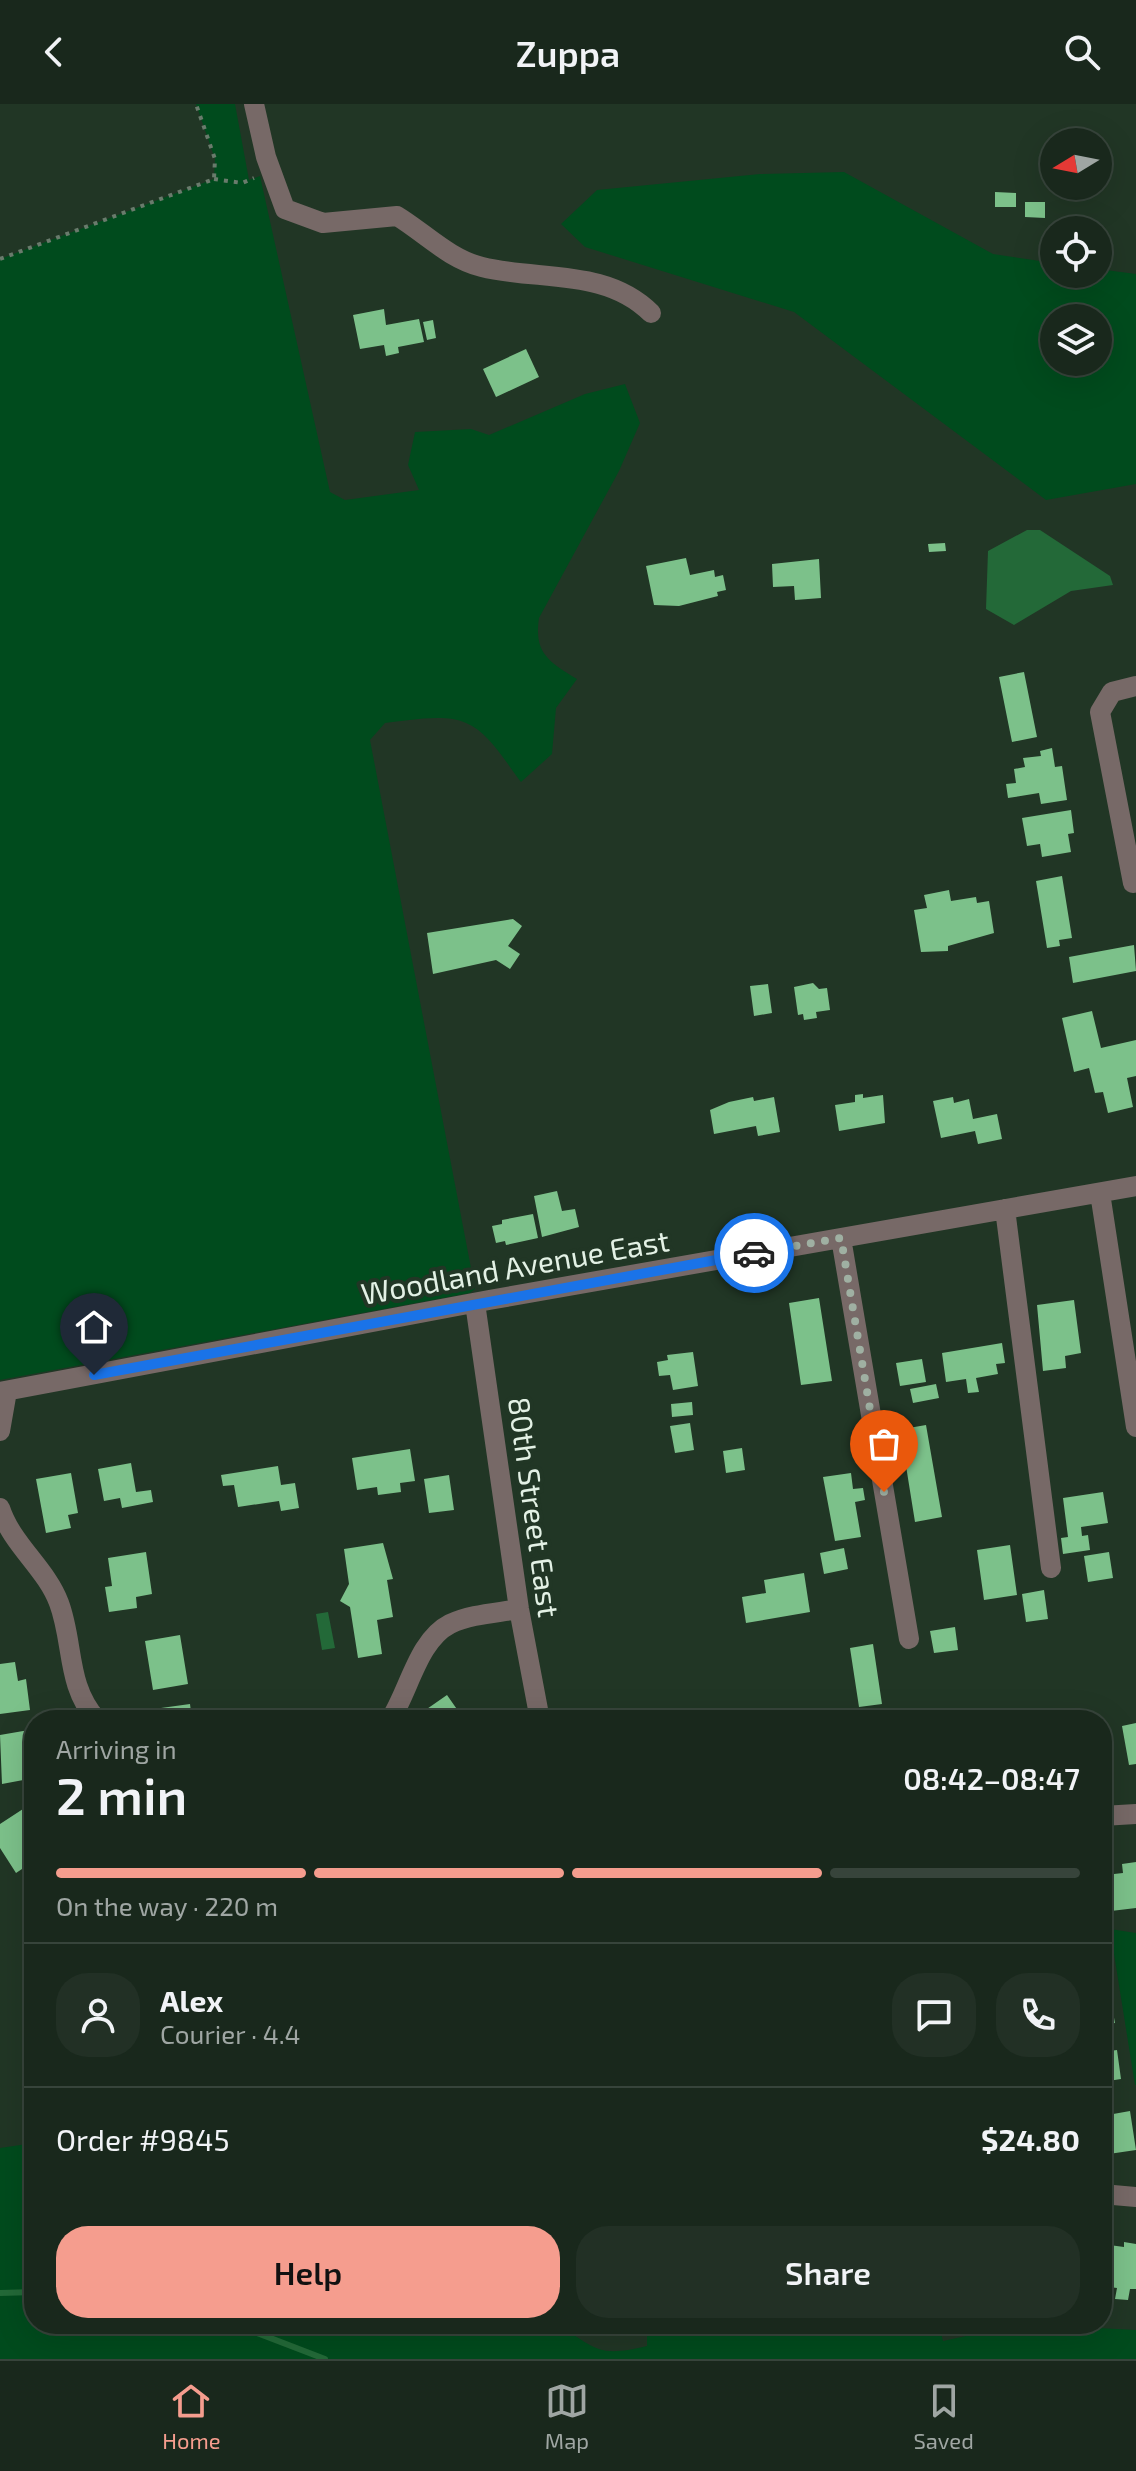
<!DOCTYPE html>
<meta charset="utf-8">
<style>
body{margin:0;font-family:"Exo 2",sans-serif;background:#223025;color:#f1f3f6;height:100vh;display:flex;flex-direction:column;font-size:30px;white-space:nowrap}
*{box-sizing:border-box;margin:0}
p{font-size:26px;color:#9fa6a3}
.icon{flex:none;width:44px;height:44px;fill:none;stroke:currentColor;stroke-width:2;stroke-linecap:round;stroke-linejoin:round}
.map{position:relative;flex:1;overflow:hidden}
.side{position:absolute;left:24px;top:1606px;width:1088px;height:624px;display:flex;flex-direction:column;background:#19281c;border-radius:32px;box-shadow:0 8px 32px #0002,0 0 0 2px #37443b}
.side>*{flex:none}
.needle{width:52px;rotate:260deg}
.buttons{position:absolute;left:1040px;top:24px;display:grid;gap:16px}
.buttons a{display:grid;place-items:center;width:72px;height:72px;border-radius:50%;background:#19281c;box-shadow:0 8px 32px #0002,0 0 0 2px #37443b;font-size:40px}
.pin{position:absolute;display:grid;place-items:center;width:68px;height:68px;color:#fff;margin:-82px -34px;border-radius:50% 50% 50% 0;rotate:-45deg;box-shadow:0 0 8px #0007}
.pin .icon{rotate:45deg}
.courier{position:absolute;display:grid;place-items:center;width:80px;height:80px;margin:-40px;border:6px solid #1a73e8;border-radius:50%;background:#fff;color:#222;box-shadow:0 2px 10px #0007}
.overview em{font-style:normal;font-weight:600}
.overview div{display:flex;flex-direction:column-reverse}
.overview{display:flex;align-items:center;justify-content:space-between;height:136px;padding:0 32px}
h1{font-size:52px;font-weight:600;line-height:60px}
.bar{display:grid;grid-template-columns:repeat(4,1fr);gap:12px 8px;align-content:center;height:96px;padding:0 32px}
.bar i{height:10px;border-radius:6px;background:#37443b}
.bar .on{background:#f59d8e}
.bar p{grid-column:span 4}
.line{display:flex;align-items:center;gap:20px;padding:0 32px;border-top:2px solid #37443b}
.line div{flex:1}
.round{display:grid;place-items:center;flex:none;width:84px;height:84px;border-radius:32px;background:#223025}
.cta{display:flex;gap:16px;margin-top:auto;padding:16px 32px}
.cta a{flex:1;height:92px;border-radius:32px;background:#f59d8e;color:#111;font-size:32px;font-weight:600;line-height:92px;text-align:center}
.cta a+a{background:#223025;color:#f1f3f6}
header{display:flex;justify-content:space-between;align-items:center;height:104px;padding:0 32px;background:#19281c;font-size:36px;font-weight:600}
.tabs{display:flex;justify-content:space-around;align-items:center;height:112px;border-top:2px solid #37443b;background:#19281c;font-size:22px;color:#9fa6a3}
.tabs a{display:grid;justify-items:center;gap:4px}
.tabs .on{color:#f59d8e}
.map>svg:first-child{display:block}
.green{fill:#004b1d;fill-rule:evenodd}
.water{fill:#236938}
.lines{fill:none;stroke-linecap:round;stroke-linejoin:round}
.stream{stroke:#236938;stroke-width:6}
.building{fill:#7cc18a}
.path{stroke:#697b6c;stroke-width:4;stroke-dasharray:4 6;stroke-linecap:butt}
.minor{stroke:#776967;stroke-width:20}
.done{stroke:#9fb0a2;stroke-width:8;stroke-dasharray:0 14.4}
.route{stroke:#1a73e8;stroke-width:10}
.labels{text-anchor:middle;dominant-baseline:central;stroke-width:8;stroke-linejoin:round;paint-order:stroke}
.street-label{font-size:30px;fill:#e3f1e5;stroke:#213625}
</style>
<header><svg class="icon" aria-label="back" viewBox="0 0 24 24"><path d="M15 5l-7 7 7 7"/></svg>Zuppa<svg class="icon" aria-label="search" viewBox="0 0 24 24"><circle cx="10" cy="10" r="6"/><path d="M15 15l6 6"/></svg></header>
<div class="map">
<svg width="1136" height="2255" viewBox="0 0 1136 2255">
<rect width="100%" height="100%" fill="#213625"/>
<path class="green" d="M196,0h39l14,76 11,-4 70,316 15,8 74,-10 -11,-25 7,-33 56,-3 18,6 96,-41 40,-10 15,39 -21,48 -80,147c-5,35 9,43 38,61l-21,29 -4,46 -31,28c-15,-19 -32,-50 -55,-59 -22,-10 -58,-2 -81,0l-15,17 105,549 -5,4 -470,87v-1121l214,-80 1,-20z
M844,68l149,82 61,9v11h44v-5l38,5v210l-90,16 -252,-188 -209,-65 -24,-23 36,-34 163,-16zM1098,214v44h-44v-44z
M1110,1825l26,4v152h-1z
M34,2039v181h521c41,22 39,35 92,22v-22h292l4,17 79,-17 114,6v29h-1136v-211z"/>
<path class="water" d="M1027,426h13l70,46 3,9 -42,6 -57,34 -28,-16 2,-58z
M328,1508l7,36 -13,2 -6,-36z"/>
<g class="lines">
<path class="stream" d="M0,2189l34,-1
M234,2220l91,35"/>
</g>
<path class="building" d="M995,88l21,1v14h-21z
M1025,98h20v16l-20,-1z
M384,205l2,16 33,-6 5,23 -26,5 1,6 -13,3 -2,-11 -24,4 -7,-34z
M433,216l3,18 -9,2 -4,-18z
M526,245l13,28 -43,20 -13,-28z
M945,439l1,8 -17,1 -1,-8z
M686,454l4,17 24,-5 1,7 8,-2 3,15 -9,2 1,4 -39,10 -25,-1 -8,-39z
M819,455l2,39 -26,2 -1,-14 -21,1 -1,-23z
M1024,568l13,65 -25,5 -13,-65z
M1052,644l3,19 7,-1 5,34 -26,4 -2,-11 -31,5 -2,-14 10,-1 -2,-14 11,-2 -2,-9 18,-2 -1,-5z
M1071,706l3,23 -6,1 3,18 -29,5 -2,-13 -13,2 -5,-28z
M1062,772l10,62 -13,2 1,6 -13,2 -11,-67z
M949,786l2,11 25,-4 1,6 12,-2 5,32 -46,13v5l-27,1 -7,-42 13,-2 -3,-13z
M513,815l9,7 -14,20 12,8 -10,15 -14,-9 -63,14 -6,-41z
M1134,841l2,26 -63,12 -4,-26z
M813,879l6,6 8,-1 3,22 -14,2 1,6 -13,2 -1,-6 -5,1 -4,-28z
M768,880l4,29 -18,3 -4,-30z
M1092,907l9,37 35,-8v36l-9,2 6,29 -25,6 -5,-21 -8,1 -6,-25 -15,4 -12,-54z
M863,990v4l20,-3 2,28 -46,8 -4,-26 20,-3v-7z
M753,993l1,4 20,-4 6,35 -22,4 -2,-10 -42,8 -4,-24 19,-8z
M953,993l1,6 15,-4 4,20 24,-5 5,25 -24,5 -3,-13 -34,7 -8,-37z
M557,1087l5,20 13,-2 4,18 -37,10 -8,-41z
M533,1110l5,24 -32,7 -1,-4 -9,2 -4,-17 10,-2v-4z
M819,1194l13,83 -31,4 -12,-82z
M1074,1196l7,53 -16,3 1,12 -23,3 -6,-66z
M1002,1239l3,20 -9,1 2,10 -22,4 3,14 -11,1 -2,-14 -20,3 -4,-29z
M693,1248l5,34 -25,4 -3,-15 -11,1 -2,-14 11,-2 -1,-5z
M922,1255l4,23 -26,4 -4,-23z
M936,1280l3,14 -26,5 -3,-14z
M692,1298l1,13 -21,2 -1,-13z
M690,1319l4,27 -19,3 -5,-27z
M926,1321l16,92 -27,5 -13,-81h3l-2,-12z
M742,1344l3,22 -19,3 -3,-22z
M410,1345l5,32 -15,2 1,9 -23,3 -1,-8 -20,3 -5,-32z
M131,1359l5,29 15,-2 2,12 -31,6 -2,-10 -16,3 -6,-32z
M278,1362l3,19 14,-2 4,25 -18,3 -2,-10 -41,6 -4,-22 -11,1 -2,-11z
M71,1369l7,40 -10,2 3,13 -25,5 -10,-54z
M851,1369l2,16 10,-1 2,12 -10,2 6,35 -26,4 -12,-64z
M449,1371l5,35 -25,3 -5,-34z
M1103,1388l5,31 -27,4 1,9 6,-1 2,15 -27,4 -2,-16 7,-1 -5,-39z
M383,1439l10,36 -6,1 6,37 -16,3 5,34 -24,4 -8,-51 -10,-6 9,-17 -5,-35z
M1010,1441l7,50 -33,5 -7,-50z
M844,1444l4,21 -24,5 -4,-21z
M146,1448l6,42 -16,3 1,11 -28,4 -4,-25 7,-1 -4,-28z
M1109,1448l4,26 -25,4 -4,-26z
M804,1469l6,39 -64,11 -4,-26 24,-4 -2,-13z
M1044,1486l4,29 -22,3 -4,-28z
M955,1523l3,23 -24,3 -4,-22z
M180,1531l8,49 -35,6 -8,-49z
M873,1540l9,60 -23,3 -9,-59z
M15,1558l3,19 8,-2 4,31 -30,4v-50z
M447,1591l14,20 -7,5h-43z
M190,1600l1,8 14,-3 2,11h-44l-2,-12z
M1136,1619v41l-7,1 -7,-39z
M29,1626l5,48 -32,6 -2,-49z
M1105,1639l4,23 -7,1v-23z
M23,1705l11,18 -9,8 9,13v13l-18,12 -16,-25v-24z
M1136,1758v46l-25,3 -6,-36 18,-2 -1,-9z
M1108,1881l7,38 -13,2v-39z
M1117,1946l4,29 -19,3v-30z
M1130,2007l6,39 -34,5v-39z
M1124,2138l12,2v45h-6l-2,11 -13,-1 2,-11 -15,-2v-42l22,3z"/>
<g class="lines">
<path class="path" d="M214,75l28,4 12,-5
M0,155l214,-80 1,-20 -19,-55"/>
<path class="minor" d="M254,0l12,53 19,52 38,14 74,-7c28,17 52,43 85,51 57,14 124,1 169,46
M1133,779l-33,-171 12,-20 24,-6
M1100,1089l36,234
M1005,1105l46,359
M841,1134l68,401
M475,1199l44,306 21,111
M0,1288l489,-92 647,-114
M0,1327l7,-40
M0,1404c12,37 46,60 59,95 15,40 7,83 38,117
M390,1616c19,-29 28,-80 60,-96 21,-10 47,-11 69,-15
M1102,1712l34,-2
M1102,2090l34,3"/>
</g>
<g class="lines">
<path class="done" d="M754,1149l87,-15 43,254"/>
<path class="route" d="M94,1271l660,-122"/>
</g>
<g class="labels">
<g class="street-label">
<text transform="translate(515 1162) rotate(-10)">Woodland Avenue East</text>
<text transform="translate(535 1403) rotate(82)">80th Street East</text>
</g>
</g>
</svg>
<div class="buttons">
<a><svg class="needle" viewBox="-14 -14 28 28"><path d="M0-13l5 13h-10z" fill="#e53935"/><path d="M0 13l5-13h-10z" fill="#9fa6a3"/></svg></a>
<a><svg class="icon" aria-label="locate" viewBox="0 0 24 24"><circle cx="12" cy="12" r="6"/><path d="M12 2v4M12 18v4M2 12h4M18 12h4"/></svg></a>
<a><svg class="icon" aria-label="layers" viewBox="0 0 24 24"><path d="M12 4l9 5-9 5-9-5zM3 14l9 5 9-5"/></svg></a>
</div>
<div class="pin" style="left:884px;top:1388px;background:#ea580c"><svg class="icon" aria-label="bag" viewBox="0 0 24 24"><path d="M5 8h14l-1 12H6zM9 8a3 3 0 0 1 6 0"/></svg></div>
<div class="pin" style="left:94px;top:1271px;background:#1f2937"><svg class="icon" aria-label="home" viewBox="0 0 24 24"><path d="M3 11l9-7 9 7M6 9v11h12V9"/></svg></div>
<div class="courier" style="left:754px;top:1149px"><svg class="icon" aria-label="car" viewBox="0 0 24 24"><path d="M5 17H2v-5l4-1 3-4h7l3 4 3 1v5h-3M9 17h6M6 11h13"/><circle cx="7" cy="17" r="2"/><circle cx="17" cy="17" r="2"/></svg></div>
<section class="side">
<div class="overview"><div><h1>2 min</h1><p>Arriving in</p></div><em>08:42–08:47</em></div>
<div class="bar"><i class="on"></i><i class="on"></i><i class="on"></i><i></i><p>On the way · 220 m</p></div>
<div class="line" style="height:144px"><a class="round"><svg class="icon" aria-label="person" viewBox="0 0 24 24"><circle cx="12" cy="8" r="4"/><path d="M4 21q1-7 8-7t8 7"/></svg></a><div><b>Alex</b><p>Courier · 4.4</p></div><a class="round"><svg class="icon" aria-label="chat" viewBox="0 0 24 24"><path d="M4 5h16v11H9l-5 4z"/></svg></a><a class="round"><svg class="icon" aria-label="phone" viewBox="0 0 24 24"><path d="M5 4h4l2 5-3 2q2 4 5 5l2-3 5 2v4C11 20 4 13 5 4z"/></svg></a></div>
<div class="line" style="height:104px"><div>Order #9845</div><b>$24.80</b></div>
<div class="cta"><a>Help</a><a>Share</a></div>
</section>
</div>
<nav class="tabs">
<a class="on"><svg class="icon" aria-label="home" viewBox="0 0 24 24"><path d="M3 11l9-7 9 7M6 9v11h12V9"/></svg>Home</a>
<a><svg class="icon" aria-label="map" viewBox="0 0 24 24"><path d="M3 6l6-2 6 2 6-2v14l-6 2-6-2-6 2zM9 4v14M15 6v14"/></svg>Map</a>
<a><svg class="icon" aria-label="saved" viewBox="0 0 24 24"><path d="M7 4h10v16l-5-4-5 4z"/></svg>Saved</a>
</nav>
